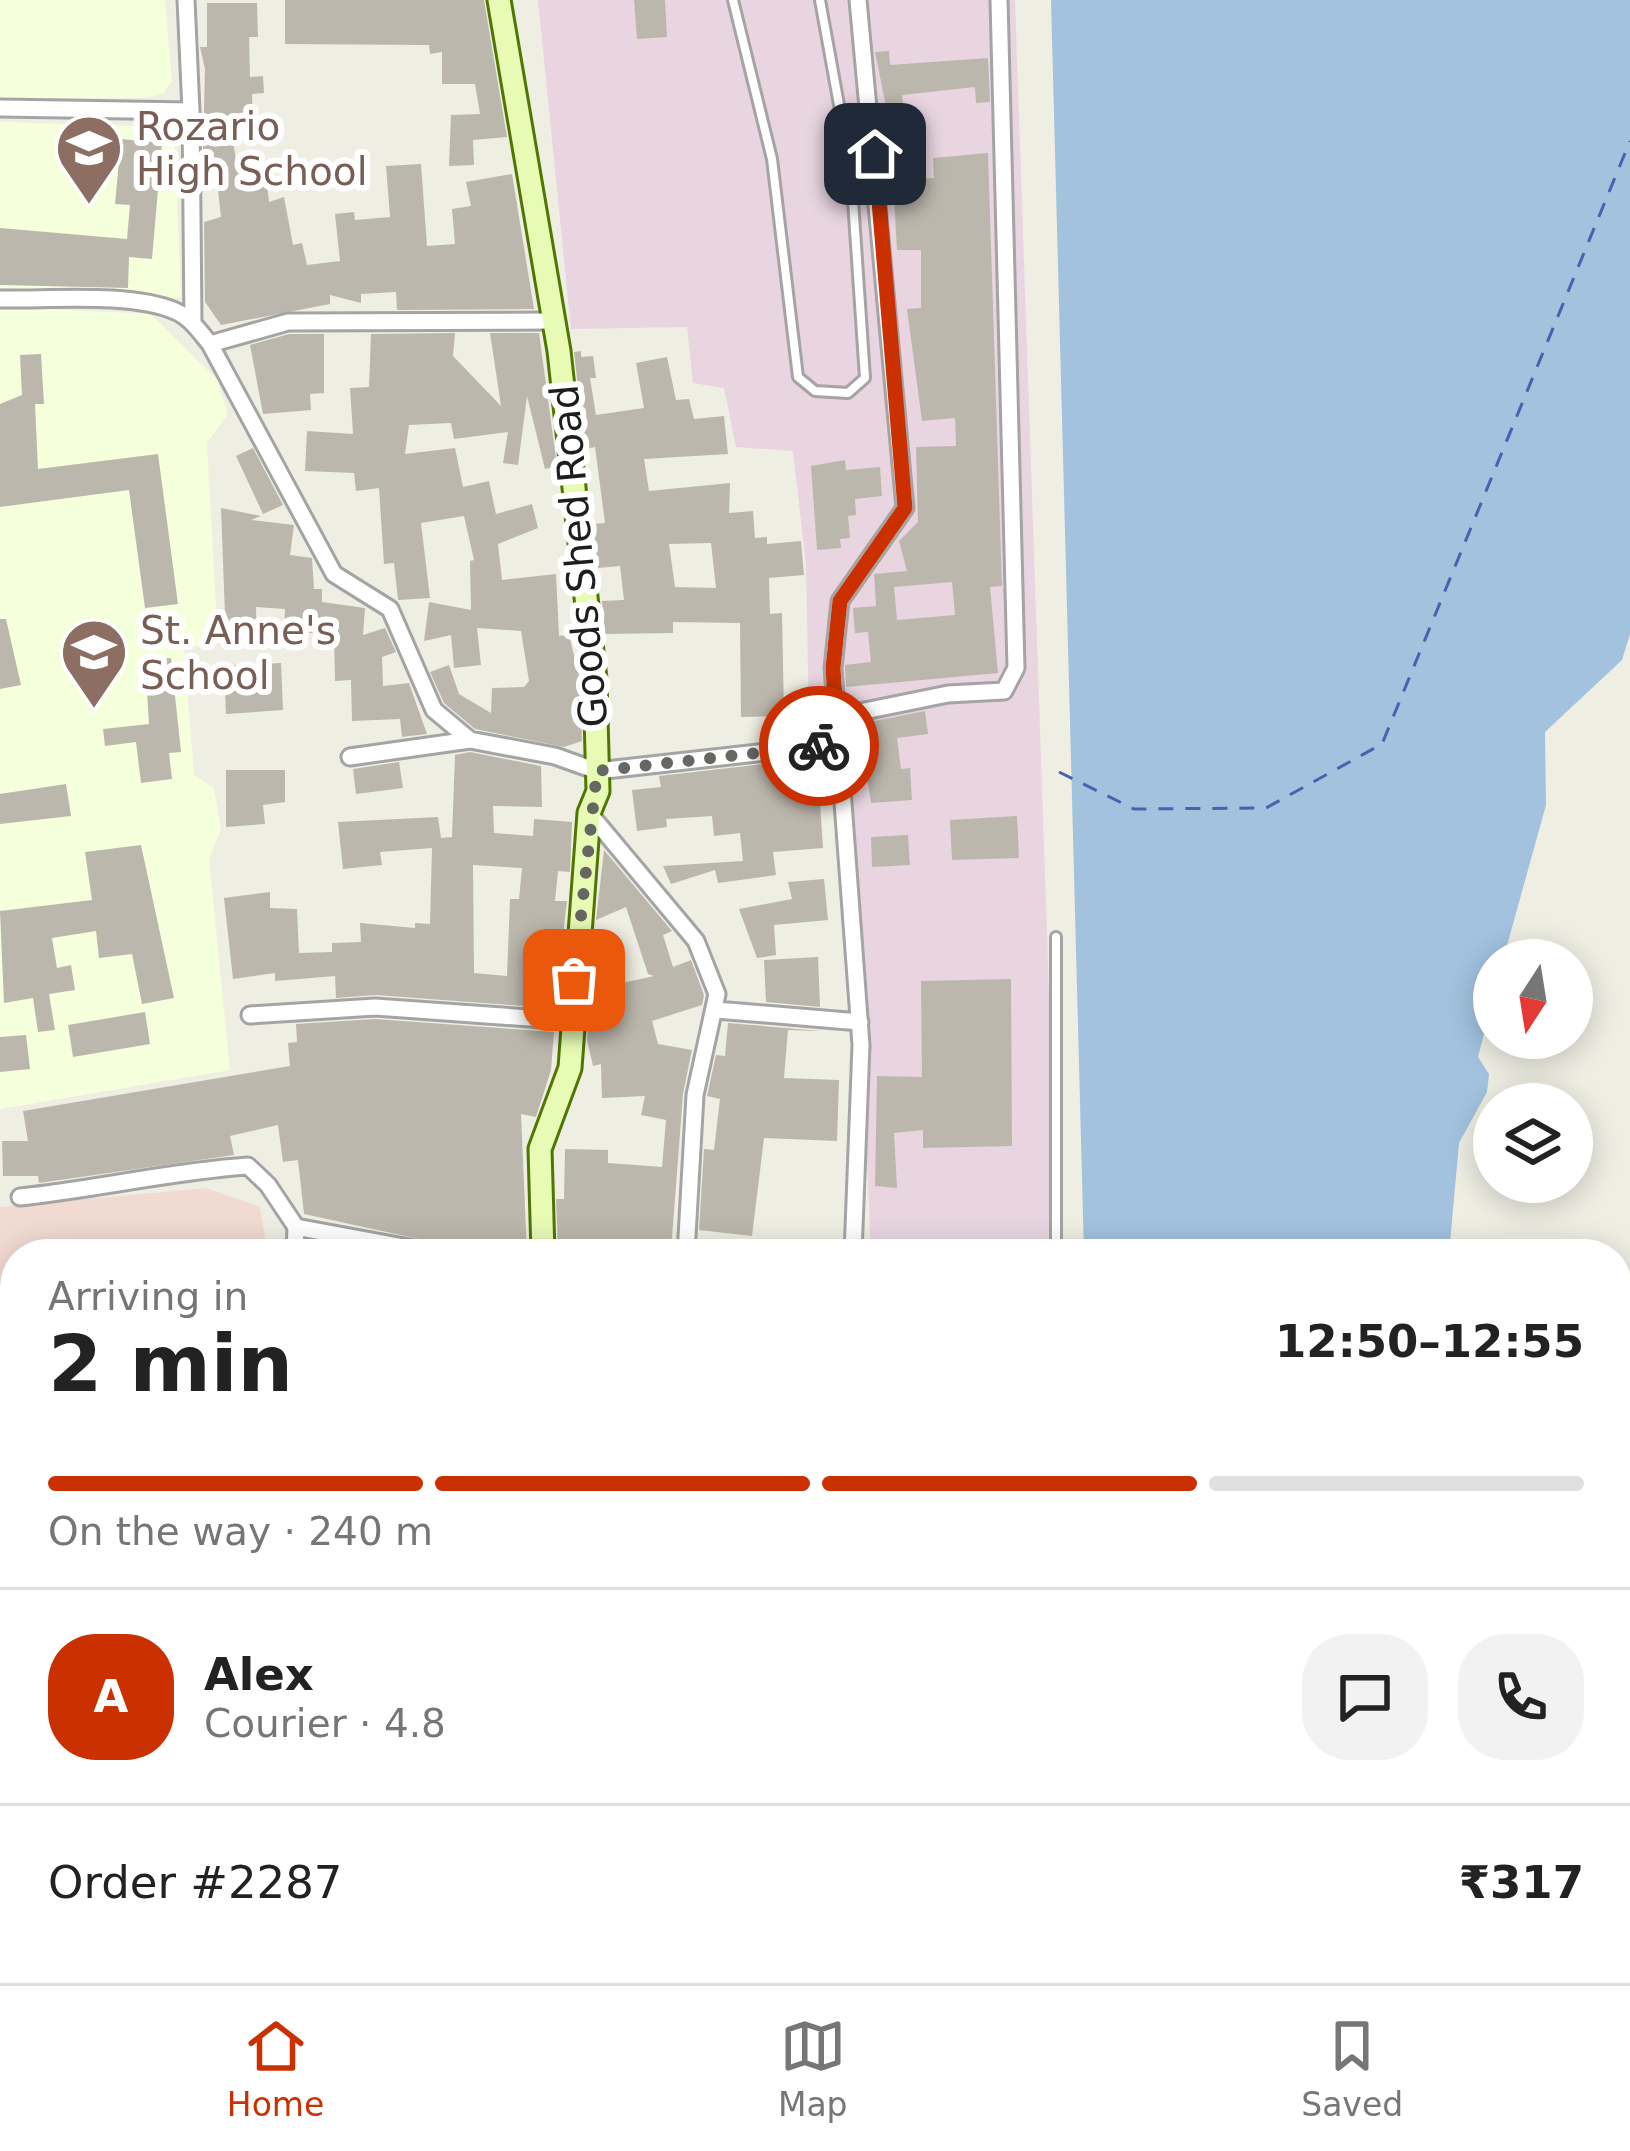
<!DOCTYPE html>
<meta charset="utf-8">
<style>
body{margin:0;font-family:"DejaVu Sans",sans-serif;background:#f2f2f2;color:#222;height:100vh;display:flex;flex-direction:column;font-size:45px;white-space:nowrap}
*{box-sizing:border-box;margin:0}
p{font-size:39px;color:#767676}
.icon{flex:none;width:66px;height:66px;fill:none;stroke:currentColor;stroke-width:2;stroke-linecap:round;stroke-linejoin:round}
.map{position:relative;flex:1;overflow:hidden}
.drawer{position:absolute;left:0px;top:1239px;width:1632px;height:744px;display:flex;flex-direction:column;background:#fff;border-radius:48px 48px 0 0;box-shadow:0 6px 30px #0003}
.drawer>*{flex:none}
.needle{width:78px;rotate:192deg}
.fabs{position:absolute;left:1473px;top:939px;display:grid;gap:24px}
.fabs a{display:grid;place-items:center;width:120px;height:120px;border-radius:50%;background:#fff;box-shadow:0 6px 30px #0003;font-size:60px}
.pin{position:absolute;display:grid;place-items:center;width:102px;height:102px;color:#fff;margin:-51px;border-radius:24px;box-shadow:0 6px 18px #0006}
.courier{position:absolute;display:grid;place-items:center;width:120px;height:120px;margin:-60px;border:9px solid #cb3100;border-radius:50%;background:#fff;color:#222;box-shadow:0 3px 15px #0007}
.overview em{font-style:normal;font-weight:700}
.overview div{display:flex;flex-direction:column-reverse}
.overview{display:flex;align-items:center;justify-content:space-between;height:204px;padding:0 48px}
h1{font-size:78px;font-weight:700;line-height:90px}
.bar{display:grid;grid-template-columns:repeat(4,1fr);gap:18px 12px;align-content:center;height:144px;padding:0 48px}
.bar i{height:15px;border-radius:9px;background:#e0e0e0}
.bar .current{background:#cb3100}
.bar p{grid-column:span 4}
.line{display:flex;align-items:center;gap:30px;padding:0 48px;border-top:3px solid #e0e0e0}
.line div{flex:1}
.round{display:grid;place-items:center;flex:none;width:126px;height:126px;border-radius:48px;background:#f2f2f2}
.menu{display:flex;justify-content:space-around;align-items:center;height:168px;border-top:3px solid #e0e0e0;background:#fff;font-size:33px;color:#767676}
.menu a{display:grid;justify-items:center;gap:6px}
.menu .current{color:#cb3100}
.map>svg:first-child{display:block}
.commercial{fill:#f1dad1}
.industrial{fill:#e8d5e0}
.education{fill:#f6ffdc}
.water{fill:#a2c2de}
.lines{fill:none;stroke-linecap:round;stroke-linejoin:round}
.ferry{stroke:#4762b0;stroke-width:3;stroke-dasharray:15 12;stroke-linecap:butt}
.building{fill:#bcb7ac;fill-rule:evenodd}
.lane-casing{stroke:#a4a4a4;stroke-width:14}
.street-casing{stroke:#a4a4a4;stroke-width:21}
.secondary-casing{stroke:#4e7702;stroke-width:27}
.lane{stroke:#fff;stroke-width:8}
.street{stroke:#fff;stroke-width:15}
.secondary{stroke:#e7fbb5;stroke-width:21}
.done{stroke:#666662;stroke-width:12;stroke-dasharray:0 21.6}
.route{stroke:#cb3100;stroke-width:15}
.labels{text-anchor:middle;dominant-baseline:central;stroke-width:12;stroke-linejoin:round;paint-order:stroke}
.education-label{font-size:39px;fill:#785e54;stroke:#fff;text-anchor:start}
.street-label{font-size:39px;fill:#1d1d1d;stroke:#fff}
</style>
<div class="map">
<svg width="1630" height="1983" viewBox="0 0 1630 1983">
<rect width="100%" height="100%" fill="#efeee3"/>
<path class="commercial" d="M206,1188l54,19 8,47h-253v284l-15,-4v-327z"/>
<path class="industrial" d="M538,0h477l43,1254h-187l-22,-525 -40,-6 -3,-158 -13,-114 -57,-4 -12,-59 -31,-5 -6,-56 -116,2z
M880,1968h207v15h-206z"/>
<path class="education" d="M0,0h165l7,81 -8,12 -19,5 -145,1z
M0,122l174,5 7,171 -181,-10z
M0,307l151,7 66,65 11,35 -21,29 11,201 -34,3 10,128 20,13 7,42 -12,29 21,211 -230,39z"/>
<path class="water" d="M1051,0h579v634l-8,26 -77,72 1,73 -43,155h-9v35l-16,62 11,17 -2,18 -28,51 -10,111h-365z
M1105,1968h323l8,15h-331z"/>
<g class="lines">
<path class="ferry" d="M1059,772l75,37 132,-1 116,-64 248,-603"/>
</g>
<path class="building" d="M285,0h199l23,137 -34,3 1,25 -25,1 2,-51 29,-1 -5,-30h-33v-32l-12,2 -1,-9 -144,-1z
M634,0h31l2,37 -30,2z
M207,3h50l1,34h-9l1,40 13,-1 1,17 -12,1 1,32 -22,1 5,34 28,-4 5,45 15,-5 9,48 9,-2 5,22 33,-4 -5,-47 19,-2 1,8 35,-3 -4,-51 35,-2 6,82 28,-2 -3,-35 19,-3 -5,-24 46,-8 22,135 -137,1 -1,-18 -35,2v9l-31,-8v9l-109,21 -16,-23 -1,-80 17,-5 -5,-45 -10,1 -3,-22 2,-82 -5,-22h7z
M889,51l1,14 98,-7 2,44 -14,1 -1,-16 -73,8 4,36 -15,1 -16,-80z
M121,139l41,4 -10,116 -23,-2 -1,31 -128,-3v-57l127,11 3,-34 -15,-1z
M988,153l14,433 -12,1 8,86 -152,14 -1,-22 26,-3 -3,-30 -13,1 -2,-25 23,-2 -2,-32 33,-3 -8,-30 19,-19 -2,-75 40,-1 -1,-28 -33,3 -15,-112 14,-1v-58h-24l-4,-70 41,-2 -1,-20zM952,582l3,33 -58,5 -3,-33z
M455,333l-2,23 48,50 -11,-73h49l18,133 -12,3 -18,-73 -9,69 -15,-2 5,-31 -54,7 -3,-16 -42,2 -4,29 50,-6 8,39 26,-6 7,33 36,-10 6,24 -40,16 4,36 54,-6 3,62 10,-1 11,45 2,61 -18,6 -89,-18 -31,-26 -14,-31 19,-7 10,29 32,19 1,-25 32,-1 5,-6 -8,-50 -44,-3 4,37 -27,3 -3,-33 -27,6 5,-39 42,8 -1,-49 4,-1 -10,-44 -43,7 9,75 -32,2 -4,-37 -10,1 -5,-76 -23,3 -2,-18 -49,-2 2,-40 46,3 -3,-46 19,-1 2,-53z
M289,334h35v59l-14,1 1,16 -48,4 -13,-69z
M581,351v6l12,-1 3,22h-6l6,37 48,-7 -8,-45 31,-6 9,43 13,-1 5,20 30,-3 4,38 -84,5 5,32 81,-8 -1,30 24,-2 2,27 12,-1v7l34,-3 3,34 -35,3 1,36 12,-1 2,103 -43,1 -1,-94 -67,-1v11l-68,1 -3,-33 22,-1 -4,-34 -22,2 -5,-44 12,-1 -10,-76 -10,2 -11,-97zM711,543l5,45 -41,-1 -6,-43z
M41,354l3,50h-9l3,65 120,-15 20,150 -33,4 -16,-118 -129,17v-103l22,-9 -2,-40z
M253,448l30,57 -20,9 -27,-58z
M845,460l1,10 34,-3 2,29 -27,3 1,16 -8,1 2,22 -10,1 1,9 -24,2 -6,-84z
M221,508l40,8 -10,4 43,5 -4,30 22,3 2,31h8v13l43,6 -2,27 22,-7 11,24 -14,5 1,29 26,-3 18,51 -25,3 -2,-18 -48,2 -1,-41 -16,1 -1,-48h-50l1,-24 -29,-2 1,37 -31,-3z
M0,619h6l15,66 -21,4z
M171,658l10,94 -12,1 3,26 -31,4 -5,-41 -31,4 -2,-17 46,-5 -4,-64z
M281,663l2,47 -57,4 -2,-48z
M925,711l3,23 -31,4 4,31 9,-1 2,32 -41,3 -12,-79z
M470,752l71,14 1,41 -49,-1 1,27 39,3 1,-17 38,3 -2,50 -12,-1 -3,30h12l-8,69 -17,-1 -4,38 -162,-12 -40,3 -1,-22 -60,5v-8l-42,6 -9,-81 46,-6v16l27,1 2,44 33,-1v-9l29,-1 -1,-19 55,5v-5l15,1 2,-76 -52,4 2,13 -39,4 -5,-47 100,-5 3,21 11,-1 3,-82zM473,865l49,3 -3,31h-9l-3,77 -33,-3z
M817,758l6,90 -50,4 3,23 -58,8 -3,-13 -44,14 -8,-18 80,-5 -3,-28 -26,3 -2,-20 -46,3 1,8 -30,4 -5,-41 29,-3 -2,-11z
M399,762l4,26 -47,6 -3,-25z
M226,770h59v32l-22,3 2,19 -39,3z
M66,784l5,32 -71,8v-30z
M1017,816l2,42 -67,2 -2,-40z
M908,835l2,30 -38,2 -1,-30z
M141,845l33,153 -32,6 -10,-50 -33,4 -3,-27 -44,7 5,30 14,-3 4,25 -26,4 6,36 -17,2 -5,-34 -29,5 -4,-92 92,-11 -7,-48z
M604,850l68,81 -9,4 10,32 18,-7 13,35 -2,10 -50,16 6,23 34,6 -9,44 -12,157 -113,-2 -2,-50h8l1,-50 43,1v13l54,4 4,-47 -25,-5 4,-19 -43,2 -1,-34 -8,2 -6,-26 4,-50 63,-14 -6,-2 -22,-67 -30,13z
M824,879l4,41 -54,5 2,30 -19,3 -18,-49 53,-10 -4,-17z
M818,957l2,50 -54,-5 -2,-42z
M1011,979l1,167 -89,2v-18l-29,3 3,55 -22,-2 2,-110 45,1 -1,-96z
M145,1012l5,32 -77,13 -5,-32z
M375,1019l179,13 -3,38 -15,47 -15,-3 6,140h-30v-10l-46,-4v6l-147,-32 -6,-54 -15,2 -5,-37 -48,11 4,19 -195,28 -1,-7h-35l-1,-35h26l-5,-30 267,-45 -2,-23 9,-1 -1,-18z
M728,1023l93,8 -33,-1 -4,48 55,2 -2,61 -73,-3 -12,98 -53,-6 5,-81 10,1 6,-51 -13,-3 9,-41 9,1z
M26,1035l4,34 -30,3v-35z
M4,1711l11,4v50l-15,-5z
M0,1860l15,30v65l-15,-29z
M24,1968h122l-33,15h-83z
M217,1968h54l-3,15h-54z
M428,1968h55v15h-60z
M670,1968h101l2,15h-74l-1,-5 -40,5 -1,-13z"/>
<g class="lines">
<g class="lane-casing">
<path id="lane" d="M733,0l39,159 26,218 17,14 33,2 17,-15 -14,-207 -31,-171
M1056,1254v-317
M0,1390h15"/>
</g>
<g class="street-casing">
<path id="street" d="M0,108l191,3 -5,-111
M191,111l2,213
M0,299c49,1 131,-7 175,12 15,6 25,21 35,33l124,230 56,35 44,101 36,30 85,16 42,15 240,-27
M210,344l78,-22 266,-1
M835,717l113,-23 56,-3 12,-23 -17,-668
M350,757l120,-17
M589,813l107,128 21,53 -22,101 -9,159
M716,1010l144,12
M250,1015l125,-8 196,14
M20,1197c77,-8 152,-26 228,-31l20,19 28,42 146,27
M295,1254l1,-27
M682,1254l171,-2
M853,1254l8,-209 -28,-377 7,-67 65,-93 -47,-508
M0,1546l15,1
M794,1968l1,15
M866,1968l1,15
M154,1983l4,-15
M636,1983l3,-15"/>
</g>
<g class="secondary-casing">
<path id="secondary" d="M499,0l60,351 36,328 3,112 -9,22 -19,255 -30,81 3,105
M0,1979l2,4
M405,1983l4,-15"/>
</g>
<use href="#lane" class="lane"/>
<use href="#street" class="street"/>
<use href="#secondary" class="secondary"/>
</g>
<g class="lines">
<path class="done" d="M574,980l23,-209 222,-25"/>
<path class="route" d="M819,746l19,-2 -5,-76 7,-67 65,-93 -30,-354"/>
</g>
<defs>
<g id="school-pin" transform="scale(3.45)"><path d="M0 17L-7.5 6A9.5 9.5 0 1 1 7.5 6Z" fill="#8d6e63" stroke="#fff"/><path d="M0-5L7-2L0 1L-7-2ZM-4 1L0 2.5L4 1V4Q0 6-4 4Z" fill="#fff"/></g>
</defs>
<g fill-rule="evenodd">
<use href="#school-pin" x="89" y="148"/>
<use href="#school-pin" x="94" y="652"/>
</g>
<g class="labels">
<g class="education-label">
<text x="136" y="126">Rozario<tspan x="136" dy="45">High School</tspan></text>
<text x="140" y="630">St. Anne's<tspan x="140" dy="45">School</tspan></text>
</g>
<g class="street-label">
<text transform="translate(579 556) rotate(-95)">Goods Shed Road</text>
</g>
</g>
</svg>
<div class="fabs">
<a><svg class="needle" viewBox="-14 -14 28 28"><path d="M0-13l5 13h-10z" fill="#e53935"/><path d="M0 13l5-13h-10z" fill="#767676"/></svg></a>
<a><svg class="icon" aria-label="layers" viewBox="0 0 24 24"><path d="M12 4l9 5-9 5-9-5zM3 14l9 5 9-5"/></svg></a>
</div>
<div class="pin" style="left:574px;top:980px;background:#ea580c"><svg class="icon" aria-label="bag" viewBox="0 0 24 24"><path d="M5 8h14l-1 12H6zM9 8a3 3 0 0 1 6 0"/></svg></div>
<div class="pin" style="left:875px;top:154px;background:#1f2937"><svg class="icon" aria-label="home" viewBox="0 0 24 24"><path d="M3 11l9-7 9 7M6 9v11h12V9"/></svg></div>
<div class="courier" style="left:819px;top:746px"><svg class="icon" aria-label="bike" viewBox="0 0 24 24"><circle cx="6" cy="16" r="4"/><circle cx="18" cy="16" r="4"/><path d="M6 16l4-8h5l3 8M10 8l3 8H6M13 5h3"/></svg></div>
<section class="drawer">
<div class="overview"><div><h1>2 min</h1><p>Arriving in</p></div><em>12:50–12:55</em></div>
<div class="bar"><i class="current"></i><i class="current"></i><i class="current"></i><i></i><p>On the way · 240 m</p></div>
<div class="line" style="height:216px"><b class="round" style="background:#cb3100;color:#fff">A</b><div><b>Alex</b><p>Courier · 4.8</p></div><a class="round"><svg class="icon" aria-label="chat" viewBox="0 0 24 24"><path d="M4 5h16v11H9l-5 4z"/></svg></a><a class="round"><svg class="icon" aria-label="phone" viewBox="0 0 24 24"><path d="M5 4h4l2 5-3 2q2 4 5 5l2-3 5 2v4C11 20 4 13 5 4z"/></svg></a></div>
<div class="line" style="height:156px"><div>Order #2287</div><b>₹317</b></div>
</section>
</div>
<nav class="menu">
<a class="current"><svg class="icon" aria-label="home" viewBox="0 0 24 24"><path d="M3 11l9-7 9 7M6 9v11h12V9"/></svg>Home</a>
<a><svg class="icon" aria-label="map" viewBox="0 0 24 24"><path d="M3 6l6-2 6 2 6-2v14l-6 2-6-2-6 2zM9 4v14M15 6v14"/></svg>Map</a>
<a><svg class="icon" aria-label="saved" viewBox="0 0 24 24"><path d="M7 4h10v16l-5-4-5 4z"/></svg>Saved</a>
</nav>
